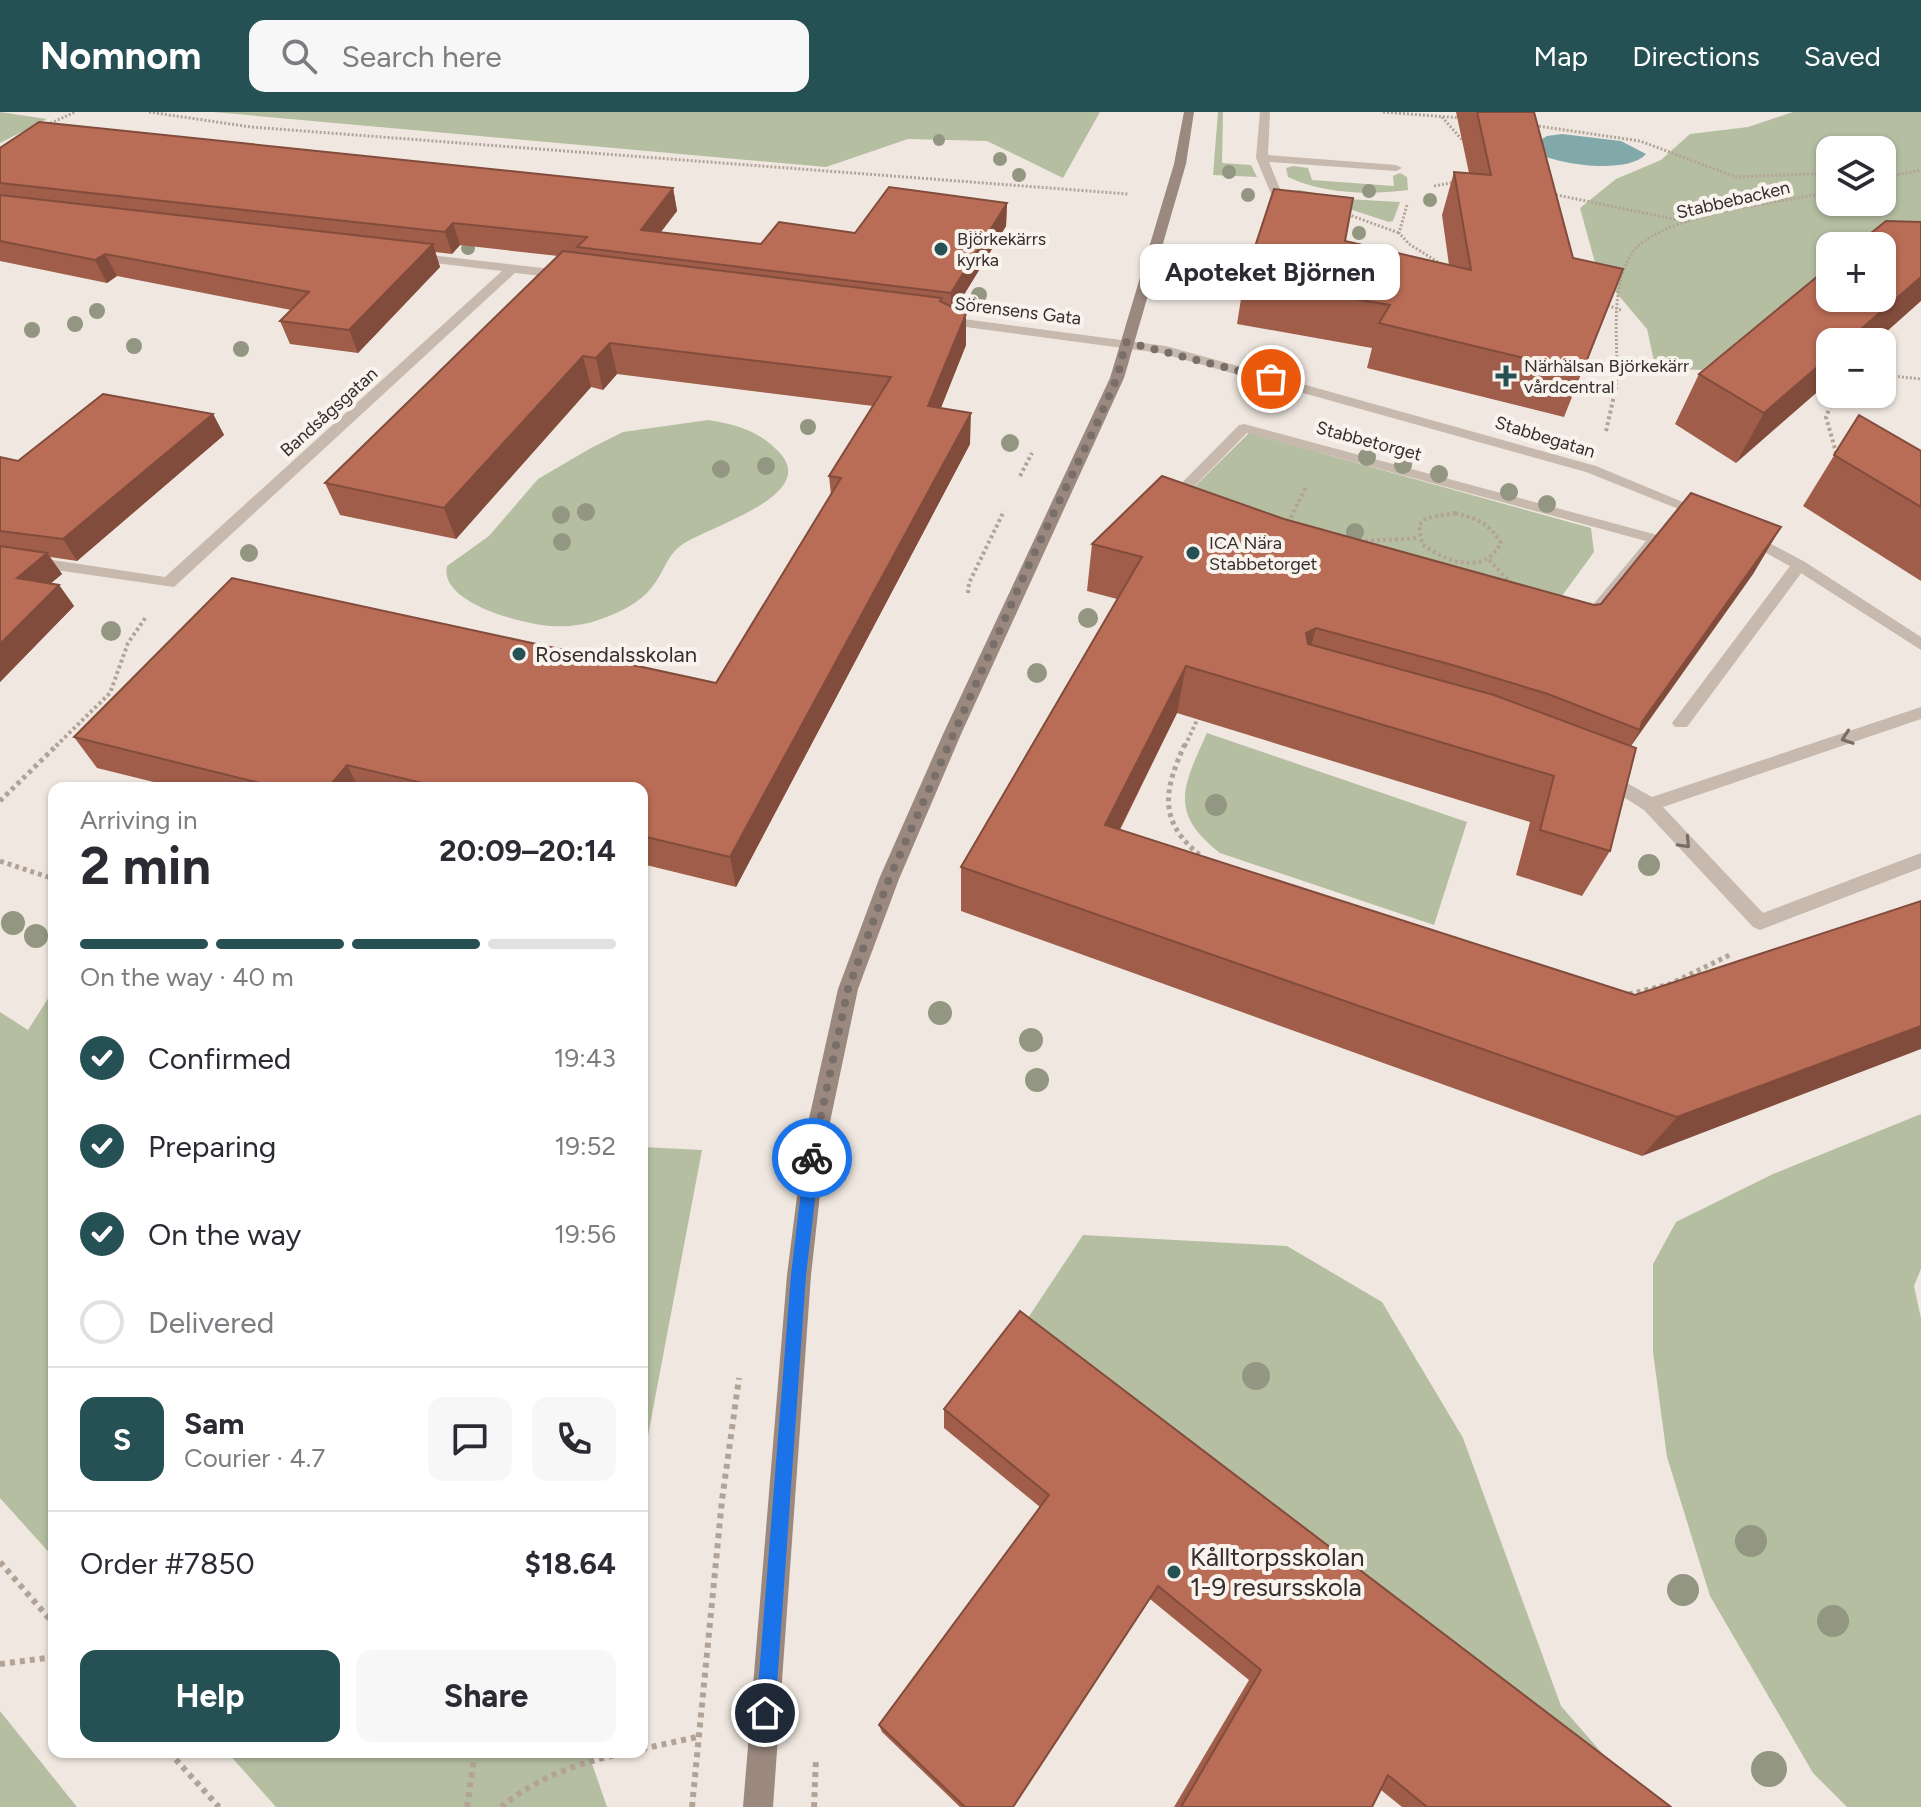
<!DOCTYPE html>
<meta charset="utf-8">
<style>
body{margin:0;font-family:Figtree,sans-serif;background:#f7f7f7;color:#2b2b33;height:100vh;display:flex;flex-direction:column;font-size:30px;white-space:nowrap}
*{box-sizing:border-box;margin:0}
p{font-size:26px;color:#7c7c81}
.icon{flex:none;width:44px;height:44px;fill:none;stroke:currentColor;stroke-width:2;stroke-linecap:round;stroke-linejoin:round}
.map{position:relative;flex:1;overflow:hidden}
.drawer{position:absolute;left:48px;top:670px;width:600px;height:976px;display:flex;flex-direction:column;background:#fff;border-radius:16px;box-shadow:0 2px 6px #0004}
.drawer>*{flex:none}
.fabs{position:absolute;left:1816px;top:24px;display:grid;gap:16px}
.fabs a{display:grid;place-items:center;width:80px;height:80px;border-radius:16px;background:#fff;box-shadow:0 2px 6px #0004;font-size:40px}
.pin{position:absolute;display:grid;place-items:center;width:68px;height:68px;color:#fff;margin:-34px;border:4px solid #fff;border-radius:50%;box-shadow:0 2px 8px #0007}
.courier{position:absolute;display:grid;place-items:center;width:80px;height:80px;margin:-40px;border:6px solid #1a73e8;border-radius:50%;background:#fff;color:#222;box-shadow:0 2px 10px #0007}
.bubble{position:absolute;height:56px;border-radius:16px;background:#fff;box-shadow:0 2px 6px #0004;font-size:26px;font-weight:700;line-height:56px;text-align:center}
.overview em{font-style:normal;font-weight:700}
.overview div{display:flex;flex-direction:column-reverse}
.overview{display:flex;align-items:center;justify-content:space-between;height:136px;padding:0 32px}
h1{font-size:52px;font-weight:700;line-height:60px}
.bar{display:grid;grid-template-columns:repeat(4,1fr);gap:12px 8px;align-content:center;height:96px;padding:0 32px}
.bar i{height:10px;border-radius:6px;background:#e1e1e2}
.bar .selected{background:#255154}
.bar p{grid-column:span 4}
.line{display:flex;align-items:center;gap:20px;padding:0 32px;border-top:2px solid #e1e1e2}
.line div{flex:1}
.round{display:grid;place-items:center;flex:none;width:84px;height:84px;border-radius:16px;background:#f7f7f7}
ol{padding:0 32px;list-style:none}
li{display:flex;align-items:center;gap:24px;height:88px}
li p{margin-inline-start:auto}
li .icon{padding:8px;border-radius:50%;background:#255154;color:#fff;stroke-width:4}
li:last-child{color:#7c7c81}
li i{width:44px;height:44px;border:4px solid #e1e1e2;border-radius:50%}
.cta{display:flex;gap:16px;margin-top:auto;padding:16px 32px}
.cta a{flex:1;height:92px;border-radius:16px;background:#255154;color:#fff;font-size:32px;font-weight:700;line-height:92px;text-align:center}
.cta a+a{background:#f7f7f7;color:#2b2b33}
header{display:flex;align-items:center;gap:48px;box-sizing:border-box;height:112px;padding:0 40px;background:#255154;color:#fff}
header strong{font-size:38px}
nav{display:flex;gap:44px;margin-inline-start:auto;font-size:28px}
.search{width:560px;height:72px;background:#f7f7f7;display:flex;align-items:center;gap:20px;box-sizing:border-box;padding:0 28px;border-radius:16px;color:#7c7c81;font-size:30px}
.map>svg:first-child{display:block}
.green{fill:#b5bea1;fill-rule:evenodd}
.water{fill:#82a9aa}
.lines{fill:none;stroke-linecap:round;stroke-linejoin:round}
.path-far3{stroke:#b3a397;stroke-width:3;stroke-dasharray:2 2;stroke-linecap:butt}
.path-far2{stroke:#b3a397;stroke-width:4;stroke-dasharray:3 3;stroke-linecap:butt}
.path-far1{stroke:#b3a397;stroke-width:5;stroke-dasharray:4 4;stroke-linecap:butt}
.path{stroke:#b3a397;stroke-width:6;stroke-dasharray:5 5;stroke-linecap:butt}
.lane{fill:#c7b9ad;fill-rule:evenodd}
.street{fill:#c7b9ad;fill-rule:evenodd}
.secondary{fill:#9b887f;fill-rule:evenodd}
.tree{fill:#939680}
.wall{fill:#9f5d4a}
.shaded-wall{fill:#824c3c}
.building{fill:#b96c56;stroke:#824c3c;stroke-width:2}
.oneway{stroke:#786d66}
.route{fill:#1a73e8}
.done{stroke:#786f6a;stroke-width:8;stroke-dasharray:0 14.4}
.poi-dot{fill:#255154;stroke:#f8f3ec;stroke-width:3}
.labels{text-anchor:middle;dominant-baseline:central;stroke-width:8;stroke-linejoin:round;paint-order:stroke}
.far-street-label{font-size:18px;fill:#372e2b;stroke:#f8f3ec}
.far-poi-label{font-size:18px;fill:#372e2b;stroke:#f8f3ec;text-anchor:start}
.poi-label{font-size:22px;fill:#372e2b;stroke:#f8f3ec;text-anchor:start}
.near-poi-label{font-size:26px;fill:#372e2b;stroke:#f8f3ec;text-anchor:start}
</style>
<header>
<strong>Nomnom</strong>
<div class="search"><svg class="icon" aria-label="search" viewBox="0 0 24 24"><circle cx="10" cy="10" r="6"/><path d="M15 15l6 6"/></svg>Search here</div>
<nav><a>Map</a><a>Directions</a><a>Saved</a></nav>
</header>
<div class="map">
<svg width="1921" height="1695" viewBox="0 0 1921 1695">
<rect width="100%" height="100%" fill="#f0e8e0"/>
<path class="green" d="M0,0l47,7 -47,24z
M213,0h887l-37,66 -76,-37 -79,-2 -82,28z
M1218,0h5l-1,51 29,2 6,12 -44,-2z
M1793,0h128v144l-39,-10h-52v24l-128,100 -25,-1 -23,-8 -7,-32 -50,-59 -17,-62 36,-29 45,-19 29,-26 58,-7zM1830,38h52v52h-52z
M1293,54l15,2 4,12 82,6 -1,-10 7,-3 7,4 1,13c-38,5 -85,4 -120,-13l-2,-9z
M1299,78l47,9 54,3 -7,19 -4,1 -95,-31z
M708,308c28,4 51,11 71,32 43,45 -78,76 -100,95 -13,11 -16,27 -27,40 -11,15 -33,26 -51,32 -18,7 -40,9 -60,6 -27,-4 -102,-24 -94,-59l42,-30 49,-57 53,-31 32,-16z
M1249,321l342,95 3,24 -35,48 -381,-97z
M1207,621l260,89 -33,103 -214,-72c-52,-40 -37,-67 -13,-120z
M54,877v569l-54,-60v-486l28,18z
M1921,1002v155l-7,17 7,32v489h-74l-34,-34 -103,-177 -43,-139 -14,-105v-88l23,-42 97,-48z
M642,1035l60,3 -60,317z
M1083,1123l204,11 95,56 81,136 98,268 88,101 -631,-474z
M0,1599l77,96h-77z
M227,1640h361l19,55h-331z"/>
<path class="water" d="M1562,22l59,7 25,13c-19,22 -98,10 -119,-6l20,-12z"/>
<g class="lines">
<path class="path-far3" d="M149,0l102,15 877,67
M1383,0l78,6
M1442,5l23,26
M47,13l28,-13
M1531,13l109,16 96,36 94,-4
M1882,60l11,3
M1882,66l39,-8
M1434,74l22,-4
M1552,82l136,28
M1407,93l-8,28 10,11 32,20
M1344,101l55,20
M1604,192l17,6
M1882,263l39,4
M1616,277c3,-36 -4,-75 5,-110 3,-11 8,-24 16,-32 38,-35 142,-44 193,-55"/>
<path class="path-far2" d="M1835,282l-9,23 11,39
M1606,319l10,-44
M1020,364l12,-23
M1455,401c21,5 35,11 46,30 -17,33 -55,19 -79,1l-3,-19 8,-7z
M1288,411l19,-38
M1365,429l53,-3
M1489,448l21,22
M968,481l1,-10 35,-72
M56,634l54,-53 18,-50 18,-26
M1185,634l14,-30"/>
<path class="path-far1" d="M1185,632c-22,48 -27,78 17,113
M0,689l58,-57
M0,749l54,18
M1629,882l41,-10 60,-29"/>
<path class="path" d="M0,1450l54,62
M0,1552l54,-7
M642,1637l55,-12
M169,1640l50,55
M467,1695l8,-55
M501,1695c38,-31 80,-45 128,-55
M692,1695l30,-307 17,-122
M814,1695l2,-49"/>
<path class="lane" d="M1260,0h10l-2,43 128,10 6,3 -6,3 -127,-9 21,51 -10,2 -24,-57z
M1799,448l8,5 -2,3 -118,159h-12l-3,-4 3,-4 118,-157z
M1921,595v12l-258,88 100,106 158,-60v15l-161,62 -7,-3 -109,-117 -52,-33 3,-5h12l45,25z"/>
<path class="street" d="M413,141l155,18 6,4 -6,4 -53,-6 -341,314 -174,-25v-10l165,25 337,-306 -93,-11 -2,-3z
M941,204l225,30 430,120 118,49 -3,3h-10l-115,-46 -426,-119 -224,-30 -1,-3z
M1244,312l417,112 3,3 -88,109 -6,1 -296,-85 -122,-45v-6l87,-88zM1247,321l399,108 -80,96 -282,-79 -117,-44z
M1745,418l60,32 116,75v13l-128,-82 -53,-30 -3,-3z"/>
<path class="secondary" d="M1184,0h10l-8,52 -62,214 -162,354 -63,147 -41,110 -32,152 -15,134 -38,532h-30l44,-532 17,-134 34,-152 41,-110 65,-147 166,-354 64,-214z"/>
</g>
<g class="tree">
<circle cx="939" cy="28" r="6"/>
<circle cx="1000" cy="47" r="7"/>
<circle cx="1229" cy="60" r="7"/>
<circle cx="1019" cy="63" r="7"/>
<circle cx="1369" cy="79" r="7"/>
<circle cx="1248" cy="83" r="7"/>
<circle cx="1430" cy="88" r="7"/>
<circle cx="1359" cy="121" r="7"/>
<circle cx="468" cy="136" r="7"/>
<circle cx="979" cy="183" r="8"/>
<circle cx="97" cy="199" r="8"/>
<circle cx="75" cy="212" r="8"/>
<circle cx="32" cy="218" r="8"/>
<circle cx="134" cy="234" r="8"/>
<circle cx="241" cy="237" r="8"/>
<circle cx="808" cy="315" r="8"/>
<circle cx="1010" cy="331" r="9"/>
<circle cx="1367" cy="345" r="9"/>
<circle cx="1403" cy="353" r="9"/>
<circle cx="766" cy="354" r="9"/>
<circle cx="721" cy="357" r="9"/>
<circle cx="1439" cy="362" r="9"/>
<circle cx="1509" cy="380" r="9"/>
<circle cx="1547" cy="392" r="9"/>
<circle cx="586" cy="400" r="9"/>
<circle cx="561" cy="403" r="9"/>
<circle cx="1355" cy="420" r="9"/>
<circle cx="562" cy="430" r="9"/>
<circle cx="249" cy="441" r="9"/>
<circle cx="1088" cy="506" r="10"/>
<circle cx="111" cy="519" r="10"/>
<circle cx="1037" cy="561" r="10"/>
<circle cx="1216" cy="693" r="11"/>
<circle cx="1649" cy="753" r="11"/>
<circle cx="13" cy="811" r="12"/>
<circle cx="36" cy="824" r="12"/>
<circle cx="940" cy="901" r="12"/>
<circle cx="1031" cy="928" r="12"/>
<circle cx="1037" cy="968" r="12"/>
<circle cx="1256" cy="1264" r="14"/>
<circle cx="1751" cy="1429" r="16"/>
<circle cx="1683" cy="1478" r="16"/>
<circle cx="1833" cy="1509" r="16"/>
<circle cx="1769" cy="1657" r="18"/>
</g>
<path class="wall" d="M1456,0h78l39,146 50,11 -59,148 -197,-49 5,-20 -135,-24 7,-44 101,-39 104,24 -7,-50 12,-43 15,1z
M0,36l673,40 4,23 -16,21 100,12 94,-11 152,-30 -1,23 -51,83 11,36 -25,63 29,36 -234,443 -94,-23v-76h-464l-81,-20 -23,-31 642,-54 115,-188 -2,-19 44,-70 -256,-32 -14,16 -12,-3 -135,152 -116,-24 -15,-32 233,-227 -98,-11 -8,9 -17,-2 5,15 -82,86 -68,-9 -10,-23 11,-11 -174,-34 -10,7 -107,-22z
M1921,110l-185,241 -61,-39 24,-50z
M213,302l11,21 -147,126 -27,-4 12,17 -11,9 8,2 15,21 -74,76v-225l18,4z
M1859,303l62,36v130l-118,-75z
M1284,407l310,86 7,-1 180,-77 -28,47 -122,172 -21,105 -28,45 -66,-21 14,-53 -353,-109 -57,117 515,165 286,-94 -279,255 -681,-245v-44l156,-268 -30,-8 5,-47z
M944,1297l727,398h-269l-21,-17 -9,17h-198l75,-127 -99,-81 -137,208h-53l-78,-75 -3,-7 161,-218 -96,-79z"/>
<path class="shaded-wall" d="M673,76l4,23 -32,41 -4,-22z
M1007,91l-1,23 -55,90v-23z
M453,111l7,22 -8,9 -7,-22z
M433,132l7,23 -82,86 -9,-23z
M105,142l12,22 -10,7 -12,-23z
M1921,165v24l-46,41h-29z
M966,202v31l-37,92 -1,-31z
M610,231l7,31 -14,16 -7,-32z
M583,244l8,31 -135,152 -12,-31z
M1830,244v25l-94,82 28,-50z
M971,301l-1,31 -234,443 -6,-30z
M213,302l11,21 -147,126 -14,-22z
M1781,415l-28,47 -124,174 11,-18 2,-8z
M47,441l15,21 -30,25 -15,-21z
M59,473l15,21 -74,76v-38z
M1316,516l-13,47 3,-42z
M1186,554l-9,47 -78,157 6,-45z
M347,653l12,23h-31z
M1921,914v23l-279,107 35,-39z"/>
<path class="building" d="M1477,0h57l39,146 50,11 -41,103 -203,-49 11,-18 -146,-25 30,-91 79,9 -8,43 126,29 -17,-98 37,3z
M39,10l634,66 -32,42 120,14 18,-22 76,11 34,-46 118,16 -56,90 -374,-46 10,-10 -134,-14 -8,9 -445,-49v-35z
M0,83l433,49 -84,86 -69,-9 29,-29 -204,-38 -10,6 -95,-19z
M1886,109l35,1v55l-75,65h-16v14l-66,57 -65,-39 131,-108v32h52v-52h-27z
M563,139l379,47 -2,3 26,13 -38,92 43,7 -241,444 -88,-21v-48h-199l-96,-23 -19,23h-48l-206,-51 158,-159 484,105 125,-205 -12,-2 62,-99 -281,-34 -14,15 -13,-2 -139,152 -119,-25z
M103,282l110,20 -150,125 -63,-8v-74l18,4z
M1859,303l62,36v56l-87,-52z
M1162,364l122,43 310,86 7,-1 90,-111 90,34 -139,195 -2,8 -92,-36 -92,-28 -140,-38 -10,5 2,11 186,51 142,53 -26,103 -70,-21 14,-54 -368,-110 -81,159 530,170 286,-94v125l-244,91 -716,-250 181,-310 -50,-13z
M0,434l47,7 -30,25 42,7 -59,59z
M1020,1199l651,496h-244l-39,-32 -16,32h-191l80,-137 -103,-84 -145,221h-48l-86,-82 170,-230 -105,-86z"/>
<defs><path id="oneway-chevron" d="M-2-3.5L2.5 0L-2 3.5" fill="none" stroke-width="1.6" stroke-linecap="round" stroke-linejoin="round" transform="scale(2)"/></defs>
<g class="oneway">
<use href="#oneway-chevron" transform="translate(1847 626) rotate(161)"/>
<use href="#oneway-chevron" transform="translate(1685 731) rotate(47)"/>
</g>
<path class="route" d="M812,1039l8,7 -14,117 -31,438 -10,9 -9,-9 35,-438 14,-117z"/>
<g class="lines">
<path class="done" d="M812,1046l36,-169 41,-110 143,-321 66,-137 19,-43 9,-36 145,37"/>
</g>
<g class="poi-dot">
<circle cx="941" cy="137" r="8"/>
<path d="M1502 252h8v8h8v8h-8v8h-8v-8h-8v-8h8z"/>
<circle cx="1193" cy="441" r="8"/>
<circle cx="519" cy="542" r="8"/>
<circle cx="1174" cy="1460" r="8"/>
</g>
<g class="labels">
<g class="far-street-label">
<text transform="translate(1733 88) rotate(-13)">Stabbebacken</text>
<text transform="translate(1018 199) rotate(7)">Sörensens Gata</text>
<text transform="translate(329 300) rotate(-42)">Bandsågsgatan</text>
<text transform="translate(1545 325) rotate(17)">Stabbegatan</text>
<text transform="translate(1369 329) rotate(15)">Stabbetorget</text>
</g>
<g class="far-poi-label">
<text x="957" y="127">Björkekärrs<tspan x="957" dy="21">kyrka</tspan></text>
<text x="1524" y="254">Närhälsan Björkekärr<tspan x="1524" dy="21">vårdcentral</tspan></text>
<text x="1209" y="431">ICA Nära<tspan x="1209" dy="21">Stabbetorget</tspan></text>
</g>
<g class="poi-label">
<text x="535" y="542">Rosendalsskolan</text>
</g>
<g class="near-poi-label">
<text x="1190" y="1445">Kålltorpsskolan<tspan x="1190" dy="30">1-9 resursskola</tspan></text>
</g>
</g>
</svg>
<div class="fabs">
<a><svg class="icon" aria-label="layers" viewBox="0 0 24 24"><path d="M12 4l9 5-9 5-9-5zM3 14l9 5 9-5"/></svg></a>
<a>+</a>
<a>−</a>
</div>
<div class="pin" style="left:1271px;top:267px;background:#ea580c"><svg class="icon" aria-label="bag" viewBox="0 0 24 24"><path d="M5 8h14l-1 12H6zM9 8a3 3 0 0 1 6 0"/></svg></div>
<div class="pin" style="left:765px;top:1601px;background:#1f2937"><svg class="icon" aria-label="home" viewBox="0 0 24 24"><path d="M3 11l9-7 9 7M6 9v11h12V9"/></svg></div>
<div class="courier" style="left:812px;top:1046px"><svg class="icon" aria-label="bike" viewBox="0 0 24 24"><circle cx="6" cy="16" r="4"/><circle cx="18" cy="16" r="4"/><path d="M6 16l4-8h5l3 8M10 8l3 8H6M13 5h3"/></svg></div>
<div class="bubble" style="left:1140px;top:132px;width:260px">Apoteket Björnen</div>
<section class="drawer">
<div class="overview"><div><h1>2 min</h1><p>Arriving in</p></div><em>20:09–20:14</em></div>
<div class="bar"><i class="selected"></i><i class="selected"></i><i class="selected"></i><i></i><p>On the way · 40 m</p></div>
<ol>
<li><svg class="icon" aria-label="check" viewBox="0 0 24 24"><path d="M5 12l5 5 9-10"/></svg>Confirmed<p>19:43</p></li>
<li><svg class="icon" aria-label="check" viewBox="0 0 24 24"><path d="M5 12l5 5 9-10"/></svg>Preparing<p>19:52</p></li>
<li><svg class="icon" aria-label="check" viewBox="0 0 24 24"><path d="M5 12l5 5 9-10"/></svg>On the way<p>19:56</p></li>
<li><i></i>Delivered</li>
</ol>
<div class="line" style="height:144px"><b class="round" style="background:#255154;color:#fff">S</b><div><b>Sam</b><p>Courier · 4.7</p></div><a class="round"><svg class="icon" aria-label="chat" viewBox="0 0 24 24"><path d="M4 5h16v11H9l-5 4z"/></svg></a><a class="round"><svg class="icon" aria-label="phone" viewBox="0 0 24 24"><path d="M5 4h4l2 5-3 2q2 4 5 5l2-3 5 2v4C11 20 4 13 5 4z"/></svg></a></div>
<div class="line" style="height:104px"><div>Order #7850</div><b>$18.64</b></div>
<div class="cta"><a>Help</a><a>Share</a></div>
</section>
</div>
